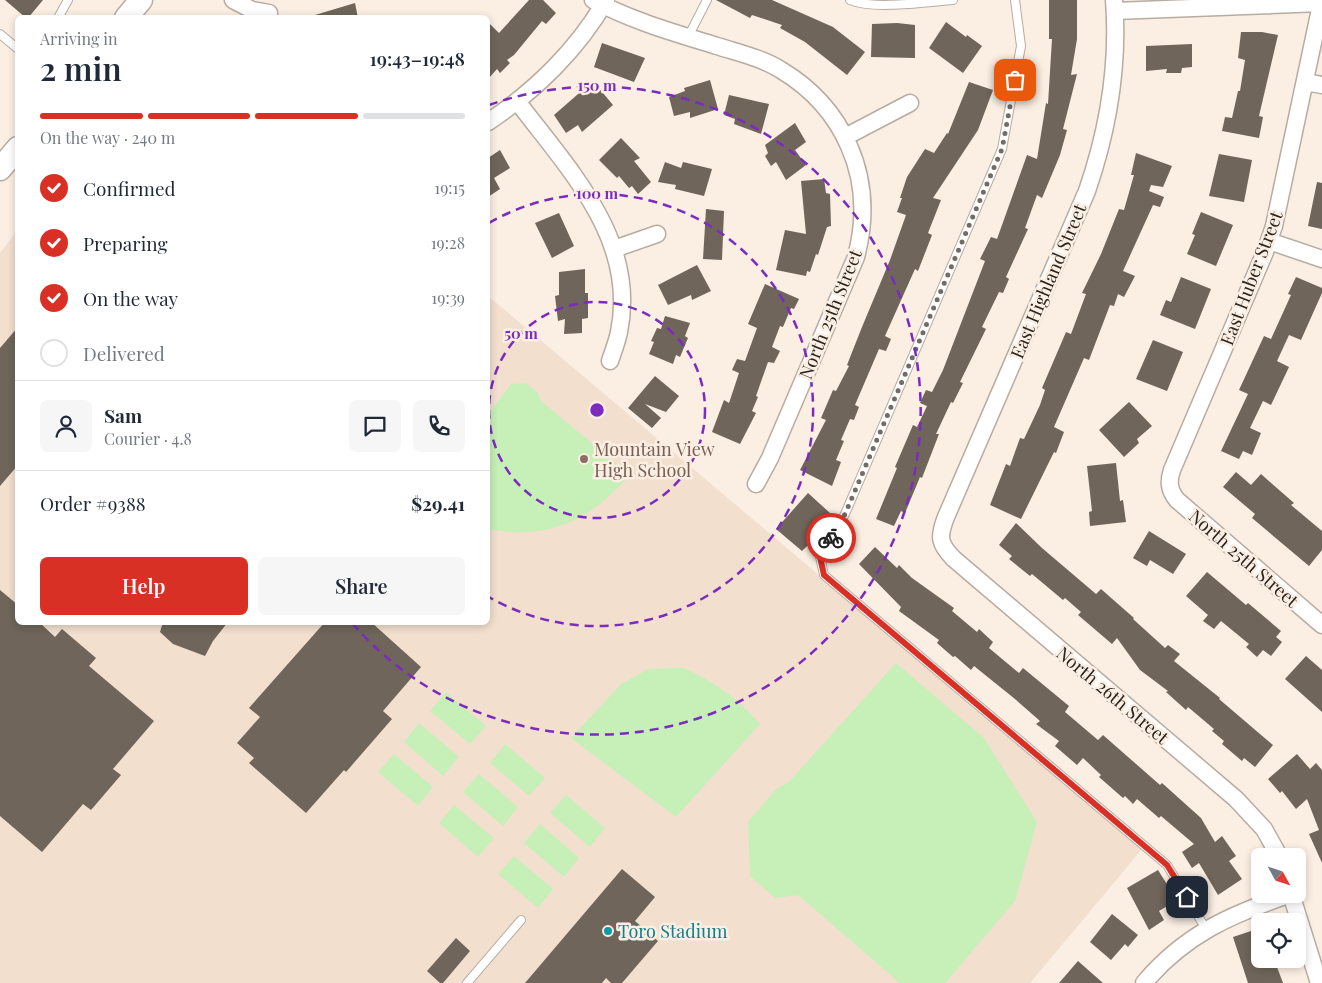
<!DOCTYPE html>
<meta charset="utf-8">
<style>
body{margin:0;font-family:"Playfair Display",serif;background:#f6f6f7;color:#1f2937;height:100vh;display:flex;flex-direction:column;font-size:19px;white-space:nowrap}
*{box-sizing:border-box;margin:0}
p{font-size:16px;color:#747a83}
.icon{flex:none;width:28px;height:28px;fill:none;stroke:currentColor;stroke-width:2;stroke-linecap:round;stroke-linejoin:round}
.map{position:relative;flex:1;overflow:hidden}
.panel{position:absolute;left:15px;top:15px;width:475px;height:610px;display:flex;flex-direction:column;background:#fff;border-radius:8px;box-shadow:0 2px 8px #0003}
.panel>*{flex:none}
.needle{width:32px;rotate:130deg}
.fabs{position:absolute;left:1251px;top:848px;display:grid;gap:10px}
.fabs a{display:grid;place-items:center;width:55px;height:55px;border-radius:8px;background:#fff;box-shadow:0 2px 8px #0003;font-size:25px}
.pin{position:absolute;display:grid;place-items:center;width:42px;height:42px;color:#fff;margin:-21px;border-radius:10px;box-shadow:0 2px 8px #0006}
.courier{position:absolute;display:grid;place-items:center;width:50px;height:50px;margin:-25px;border:4px solid #d93025;border-radius:50%;background:#fff;color:#222;box-shadow:0 1px 6px #0007}
.headline em{font-style:normal;font-weight:600}
.headline div{display:flex;flex-direction:column-reverse}
.headline{display:flex;align-items:center;justify-content:space-between;height:85px;padding:0 25px}
h1{font-size:32px;font-weight:600;line-height:38px}
.bar{display:grid;grid-template-columns:repeat(4,1fr);gap:8px 5px;align-content:center;height:60px;padding:0 25px}
.bar i{height:6px;border-radius:4px;background:#e0e1e3}
.bar .selected{background:#d93025}
.bar p{grid-column:span 4}
.line{display:flex;align-items:center;gap:12px;padding:0 25px;border-top:1px solid #e0e1e3}
.line div{flex:1}
.round{display:grid;place-items:center;flex:none;width:52px;height:52px;border-radius:8px;background:#f6f6f7}
ol{padding:0 25px;list-style:none}
li{display:flex;align-items:center;gap:15px;height:55px}
li p{margin-inline-start:auto}
li .icon{padding:5px;border-radius:50%;background:#d93025;color:#fff;stroke-width:4}
li:last-child{color:#747a83}
li i{width:28px;height:28px;border:2px solid #e0e1e3;border-radius:50%}
.primary-button{display:flex;gap:10px;margin-top:auto;padding:10px 25px}
.primary-button a{flex:1;height:58px;border-radius:8px;background:#d93025;color:#fff;font-size:20px;font-weight:600;line-height:58px;text-align:center}
.primary-button a+a{background:#f6f6f7;color:#1f2937}
.map>svg:first-child{display:block}
.built{fill:#f2dfce}
.green{fill:#c6f0b8}
.building{fill:#6f655a}
.lines{fill:none;stroke-linecap:round;stroke-linejoin:round}
.lane-casing{stroke:#b8aca1;stroke-width:10}
.street-casing{stroke:#b8aca1;stroke-width:19}
.secondary-casing{stroke:#b8aca1;stroke-width:25}
.lane{stroke:#fff;stroke-width:8}
.street{stroke:#fff;stroke-width:16}
.secondary{stroke:#fff;stroke-width:22}
.done{stroke:#736b65;stroke-width:5;stroke-dasharray:0 9}
.route{stroke:#d93025;stroke-width:6}
.ring{fill:none;stroke:#7b2cbf;stroke-width:2.5;stroke-dasharray:9 6}
.education-dot{fill:#8d6e63;stroke:#fbeee2;stroke-width:2}
.culture-dot{fill:#0f9aa8;stroke:#fbeee2;stroke-width:2}
.labels{text-anchor:middle;dominant-baseline:central;stroke-width:5;stroke-linejoin:round;paint-order:stroke}
.street-label{font-size:18px;fill:#2a2521;stroke:#fbeee2}
.education-label{font-size:18px;fill:#785e54;stroke:#fbeee2;text-anchor:start}
.culture-label{font-size:18px;fill:#0d838f;stroke:#fbeee2;text-anchor:start}
.centre{fill:#7b2cbf;stroke:#fbeee2;stroke-width:2.5}
.ring-label{font-size:15px;text-anchor:middle;font-weight:bold;fill:#7b2cbf;stroke:#fbeee2;stroke-width:5;stroke-linejoin:round;paint-order:stroke}
</style>
<div class="map">
<svg width="1322" height="983" viewBox="0 0 1322 983">
<rect width="100%" height="100%" fill="#fbeee2"/>
<path class="built" d="M17,231l1,391h470v-326l655,552 -113,135h-1030v-730z"/>
<path class="green" d="M526,383l12,10 2,7 90,75c-40,45 -81,66 -142,54v-114l23,-31z
M896,663l88,75 53,84 -22,79 -70,82h-45l-102,-88 -23,3 -25,-22 -2,-54 28,-33 12,-6z
M684,668c32,15 52,29 76,56l-84,93 -105,-79 49,-53 28,-16z
M446,692l40,34 -16,18 -40,-33z
M419,723l40,34 -16,19 -39,-34z
M505,744l40,34 -16,18 -39,-33z
M394,754l39,33 -15,19 -40,-34z
M479,774l39,33 -15,19 -40,-34z
M566,795l39,33 -15,19 -40,-34z
M454,805l40,33 -16,19 -39,-34z
M540,824l39,34 -15,19 -40,-34z
M514,856l39,33 -15,19 -40,-34z"/>
<path class="building" d="M5,0h38l-15,18h-2z
M529,0h14l13,13 -10,11 -4,-3 -28,34 -7,5 3,3 -10,10 -3,-4 -9,10v-57l11,11z
M716,0h56l61,27 32,25 -18,23 -42,-33 -25,-14 2,-3 -30,-10 -2,3z
M1049,0h28v39l-6,36 6,-1 -14,55 4,1 -7,25 -18,43 -5,-3 -12,33 3,1 -22,48 3,2 -6,14 -4,-1 -17,35 4,2 -26,53 3,1 -10,20 -2,-1 -15,32h3l-17,44 -2,-1 -15,36 -4,-2 -7,15 -18,-7 21,-51 -2,-1 18,-42 4,2 10,-21 -7,-3 6,-13 6,2 11,-22 42,-109 -5,-2 11,-22 6,2 30,-84 10,4 9,-56 2,1 4,-65h-3z
M355,3l3,15h-42l-1,-3z
M946,22l20,15 1,-2 15,11 -19,27 -34,-25z
M897,23l18,2v33l-44,-1 1,-33z
M1241,32h21l16,3 -19,81 4,1 -4,21 -37,-7 3,-14 7,1 6,-27h2l5,-31 -7,-2z
M602,43l43,15 -11,24 -40,-15z
M1192,44v23l-10,1 -1,5h-15l1,-4 -21,2v-25z
M710,80l8,29 -28,9v-6l-16,4 -5,-19 16,-6 -1,-3z
M593,81l20,24 -31,27 -4,-7 -12,8 -12,-18z
M969,82l24,8 -15,40 -45,68 8,2 -13,33 4,2 -14,36 -3,-2 -30,67 6,3 -5,12 -7,-2 -24,56 4,2 -5,13 -4,-1 -9,21 3,1 -8,19 5,2 -9,24 -32,-16 26,-50 -5,-2 12,-28 3,1 13,-25 -2,-1 15,-38 28,-67 16,-45 -9,-3 5,-14h-2l7,-21 18,-28 9,4 13,-20 1,1z
M729,95l40,9 -8,30 -27,-10 1,-5 -11,-4z
M795,123l11,19 -11,8 11,15 -20,15 -10,-18 -5,4 -6,-10 3,-3 -3,-8z
M621,138l19,20 -6,3 17,21 -13,12 -6,-8 -3,2 -10,-12 -2,2 -18,-18z
M500,150l10,18 -16,10 6,11 -12,8v-39z
M1136,153l36,13 -9,21 -12,-2 -2,6 15,6 -4,10 -7,-2 -30,66 12,5 -11,21 -6,-3 -4,12 -4,-1 -21,55 -5,-2 -30,69 10,5 -8,21 -2,-1 -33,67 -31,-14 16,-41 4,2 10,-28 4,1 16,-34 5,-15 -3,-2 24,-56 5,2 15,-40 -4,-1 19,-39 18,-45 5,1 10,-35h-3z
M1219,154l33,6 -8,42 -35,-6z
M665,162l16,6 2,-6 29,7 -8,27 -29,-7 1,-4 -18,-3z
M824,179l2,14 4,1 1,32 -4,1 -9,28 -2,-1 -6,18 -3,-1 -1,5 -30,-6 9,-40 21,4 -5,-53z
M1317,182l5,1v46l-14,-3z
M706,209l18,2 -2,49 -19,-1z
M1201,212l32,13 -17,41 -29,-12 8,-19 -3,-1z
M559,213l15,33 -22,12 -17,-35z
M697,265l14,26 -19,9 -1,-5 -23,10 -10,-20z
M585,269v24h3v25l-6,1v14l-18,1 1,-15 -7,2 -3,-25 4,-1v-23z
M1181,277l30,12 -16,40 -35,-14 6,-15 5,2z
M1296,277l26,11v5l-21,47 -12,-5 -12,26 12,6 -18,38 -8,-4 -13,27 11,5 -9,22 -9,-4 -4,8 -18,-8 27,-57 -9,-4 25,-54 7,3 20,-44 -3,-1z
M765,284l34,15 -5,10 -3,-1 -8,19 -3,-1 -8,21 8,4 -6,12 -6,-1 -12,34 2,1 -6,14 4,2 -16,31 -28,-12 12,-32 5,3 10,-30 -7,-3 5,-11 8,2 12,-33 -9,-4z
M665,316l25,7 -5,13 3,2 -8,19 -4,-2 -3,9 -24,-10 5,-12 -3,-1 6,-13 4,1z
M18,327v138l-18,21v-138z
M1153,340l30,12 -16,39 -31,-12z
M655,376l24,20 -13,16 -21,-8 16,14 -9,10 -24,-20z
M1129,402l23,24 -15,13 2,4 -15,14 -25,-27z
M1116,463l4,38 3,-1 3,22 -36,4 -1,-14 3,-1 -5,-45z
M1236,472l15,13 10,-11 33,29 -3,2 31,26v19l-13,16 -57,-48 3,-4 -32,-27z
M808,493l22,20 -20,23 4,3 -12,12 -26,-22z
M1016,523l26,25 54,46 5,-5 33,29 -1,1 32,29 3,-3 12,9 -6,7 46,37 -1,1 54,46 -18,22 -11,-9 -2,3 -20,-17 2,-3 -12,-10 2,-2 -26,-22 -2,3 -20,-18 2,-1 -28,-21 -23,-32 -5,6 -34,-29 3,-3 -16,-14 -2,2 -31,-26 -2,2 -21,-17 3,-3 -13,-11z
M1149,531l37,23 -13,20 -23,-14 -3,6 -14,-8z
M875,547l22,21 2,-3 13,13 42,30 -2,3 25,21 2,-3 14,13 -4,6 30,25 4,-5 46,38 -4,6 33,28 5,-5 57,50 2,-2 39,35 14,24 7,-6 14,20 -7,5 13,18 -24,16 -19,-32 -7,5 -10,-16 12,-8 -33,-28 -2,2 -22,-19 -4,5 -8,-8 -2,2 -24,-21 2,-2 -18,-17 -6,7 -22,-19 4,-5 -23,-17 4,-3 -25,-22 -41,-33 -3,4 -16,-14 -2,1 -16,-14 2,-3 -40,-29 2,-4 -42,-43z
M1207,572l39,33 2,-2 33,28 -5,6 6,5 -11,14 -8,-6 -6,7 -11,-10 3,-3 -28,-23 -7,8 -11,-8 5,-6 -22,-19z
M0,590l18,15v17h21l16,15 7,-8 34,29 -7,8 65,55 -41,48 8,6 -30,35 -8,-6 -41,48 -42,-36z
M163,622h65l-15,19 -8,15 -32,-12 -13,-12z
M325,622h46l50,45 -38,44 9,8 -46,53 -2,-2 -38,43 -57,-50 5,-5 -17,-15 23,-26 -11,-9z
M1306,656l16,14v42l-37,-33z
M1297,754l13,15 6,-6 6,7v93l-13,-29 10,-4 -12,-31 -11,10 -14,-18 -2,2 -12,-14z
M622,869l33,28 -20,24 23,20 -36,42h-11l-5,-5 -4,5h-77z
M1158,870l17,27 -8,5 2,3 -10,6 5,9 -15,10 -22,-42z
M1112,914l26,21 -10,12 -3,-3 -14,16 -21,-18z
M1260,928v31h14l9,24h-35l-15,-46z
M456,938l14,13 -27,32h-3l-13,-12z
M1078,961l25,22h-44z"/>
<g class="lines">
<g class="lane-casing">
<path id="lane" d="M850,0c23,10 77,2 103,0
M1015,0l6,46 -19,103 -157,365 -25,43 4,18 343,290 39,64
M58,18l10,-18
M0,34l18,15
M688,37l19,-37
M467,983l54,-63"/>
</g>
<g class="street-casing">
<path id="street" d="M233,0l19,10 17,3
M593,0c39,21 82,33 124,46 22,7 45,12 64,24 30,18 54,44 68,76 16,36 17,73 7,111l-86,201 -14,26
M1114,0c5,64 -6,130 -27,191l-141,326c-8,20 -7,27 8,42l282,240 28,30 15,27
M1322,0l-48,226 -9,26 -93,218c-4,12 -3,20 5,30l145,125
M1115,11l206,-8
M1305,82l17,3
M517,101c51,68 121,138 102,231 -2,10 -6,20 -9,29
M488,122c47,-31 90,-73 118,-122
M845,137l65,-34
M1269,241l53,18
M614,249l43,-15
M1291,894l28,89
M1144,983c41,-49 88,-69 147,-89"/>
</g>
<g class="secondary-casing">
<path id="secondary" d="M126,18l15,-18
M0,169l18,-21"/>
</g>
<use href="#lane" class="lane"/>
<use href="#street" class="street"/>
<use href="#secondary" class="secondary"/>
</g>
<g class="lines">
<path class="done" d="M831,538l14,-24 157,-365 13,-69"/>
<path class="route" d="M831,538l-11,19 4,18 343,290 20,32"/>
</g>
<g class="ring">
<circle cx="597" cy="410" r="108"/>
<path d="M489 223A216 216 0 1 1 489 597"/>
<path d="M489 105A324 324 0 1 1 352 623"/>
</g>
<circle class="education-dot" cx="584" cy="459" r="5"/>
<circle class="culture-dot" cx="608" cy="931" r="5"/>
<g class="labels">
<g class="street-label">
<text transform="translate(1251 278) rotate(-69)">East Huber Street</text>
<text transform="translate(1048 281) rotate(-67)">East Highland Street</text>
<text transform="translate(830 314) rotate(-68)">North 25th Street</text>
<text transform="translate(1244 558) rotate(41)">North 25th Street</text>
<text transform="translate(1113 695) rotate(40)">North 26th Street</text>
</g>
<g class="education-label">
<text x="594" y="449">Mountain View<tspan x="594" dy="21">High School</tspan></text>
</g>
<g class="culture-label">
<text x="618" y="931">Toro Stadium</text>
</g>
</g>
<circle cx="597" cy="410" r="8" class="centre"/>
<g class="ring-label">
<text x="597" y="91">150 m</text>
<text x="597" y="199">100 m</text>
<text x="521" y="339">50 m</text>
</g>
</svg>
<div class="fabs">
<a><svg class="needle" viewBox="-14 -14 28 28"><path d="M0-13l5 13h-10z" fill="#e53935"/><path d="M0 13l5-13h-10z" fill="#747a83"/></svg></a>
<a><svg class="icon" aria-label="locate" viewBox="0 0 24 24"><circle cx="12" cy="12" r="6"/><path d="M12 2v4M12 18v4M2 12h4M18 12h4"/></svg></a>
</div>
<div class="pin" style="left:1015px;top:80px;background:#ea580c"><svg class="icon" aria-label="bag" viewBox="0 0 24 24"><path d="M5 8h14l-1 12H6zM9 8a3 3 0 0 1 6 0"/></svg></div>
<div class="pin" style="left:1187px;top:897px;background:#1f2937"><svg class="icon" aria-label="home" viewBox="0 0 24 24"><path d="M3 11l9-7 9 7M6 9v11h12V9"/></svg></div>
<div class="courier" style="left:831px;top:538px"><svg class="icon" aria-label="bike" viewBox="0 0 24 24"><circle cx="6" cy="16" r="4"/><circle cx="18" cy="16" r="4"/><path d="M6 16l4-8h5l3 8M10 8l3 8H6M13 5h3"/></svg></div>
<section class="panel">
<div class="headline"><div><h1>2 min</h1><p>Arriving in</p></div><em>19:43–19:48</em></div>
<div class="bar"><i class="selected"></i><i class="selected"></i><i class="selected"></i><i></i><p>On the way · 240 m</p></div>
<ol>
<li><svg class="icon" aria-label="check" viewBox="0 0 24 24"><path d="M5 12l5 5 9-10"/></svg>Confirmed<p>19:15</p></li>
<li><svg class="icon" aria-label="check" viewBox="0 0 24 24"><path d="M5 12l5 5 9-10"/></svg>Preparing<p>19:28</p></li>
<li><svg class="icon" aria-label="check" viewBox="0 0 24 24"><path d="M5 12l5 5 9-10"/></svg>On the way<p>19:39</p></li>
<li><i></i>Delivered</li>
</ol>
<div class="line" style="height:90px"><a class="round"><svg class="icon" aria-label="person" viewBox="0 0 24 24"><circle cx="12" cy="8" r="4"/><path d="M4 21q1-7 8-7t8 7"/></svg></a><div><b>Sam</b><p>Courier · 4.8</p></div><a class="round"><svg class="icon" aria-label="chat" viewBox="0 0 24 24"><path d="M4 5h16v11H9l-5 4z"/></svg></a><a class="round"><svg class="icon" aria-label="phone" viewBox="0 0 24 24"><path d="M5 4h4l2 5-3 2q2 4 5 5l2-3 5 2v4C11 20 4 13 5 4z"/></svg></a></div>
<div class="line" style="height:65px"><div>Order #9388</div><b>$29.41</b></div>
<div class="primary-button"><a>Help</a><a>Share</a></div>
</section>
</div>
